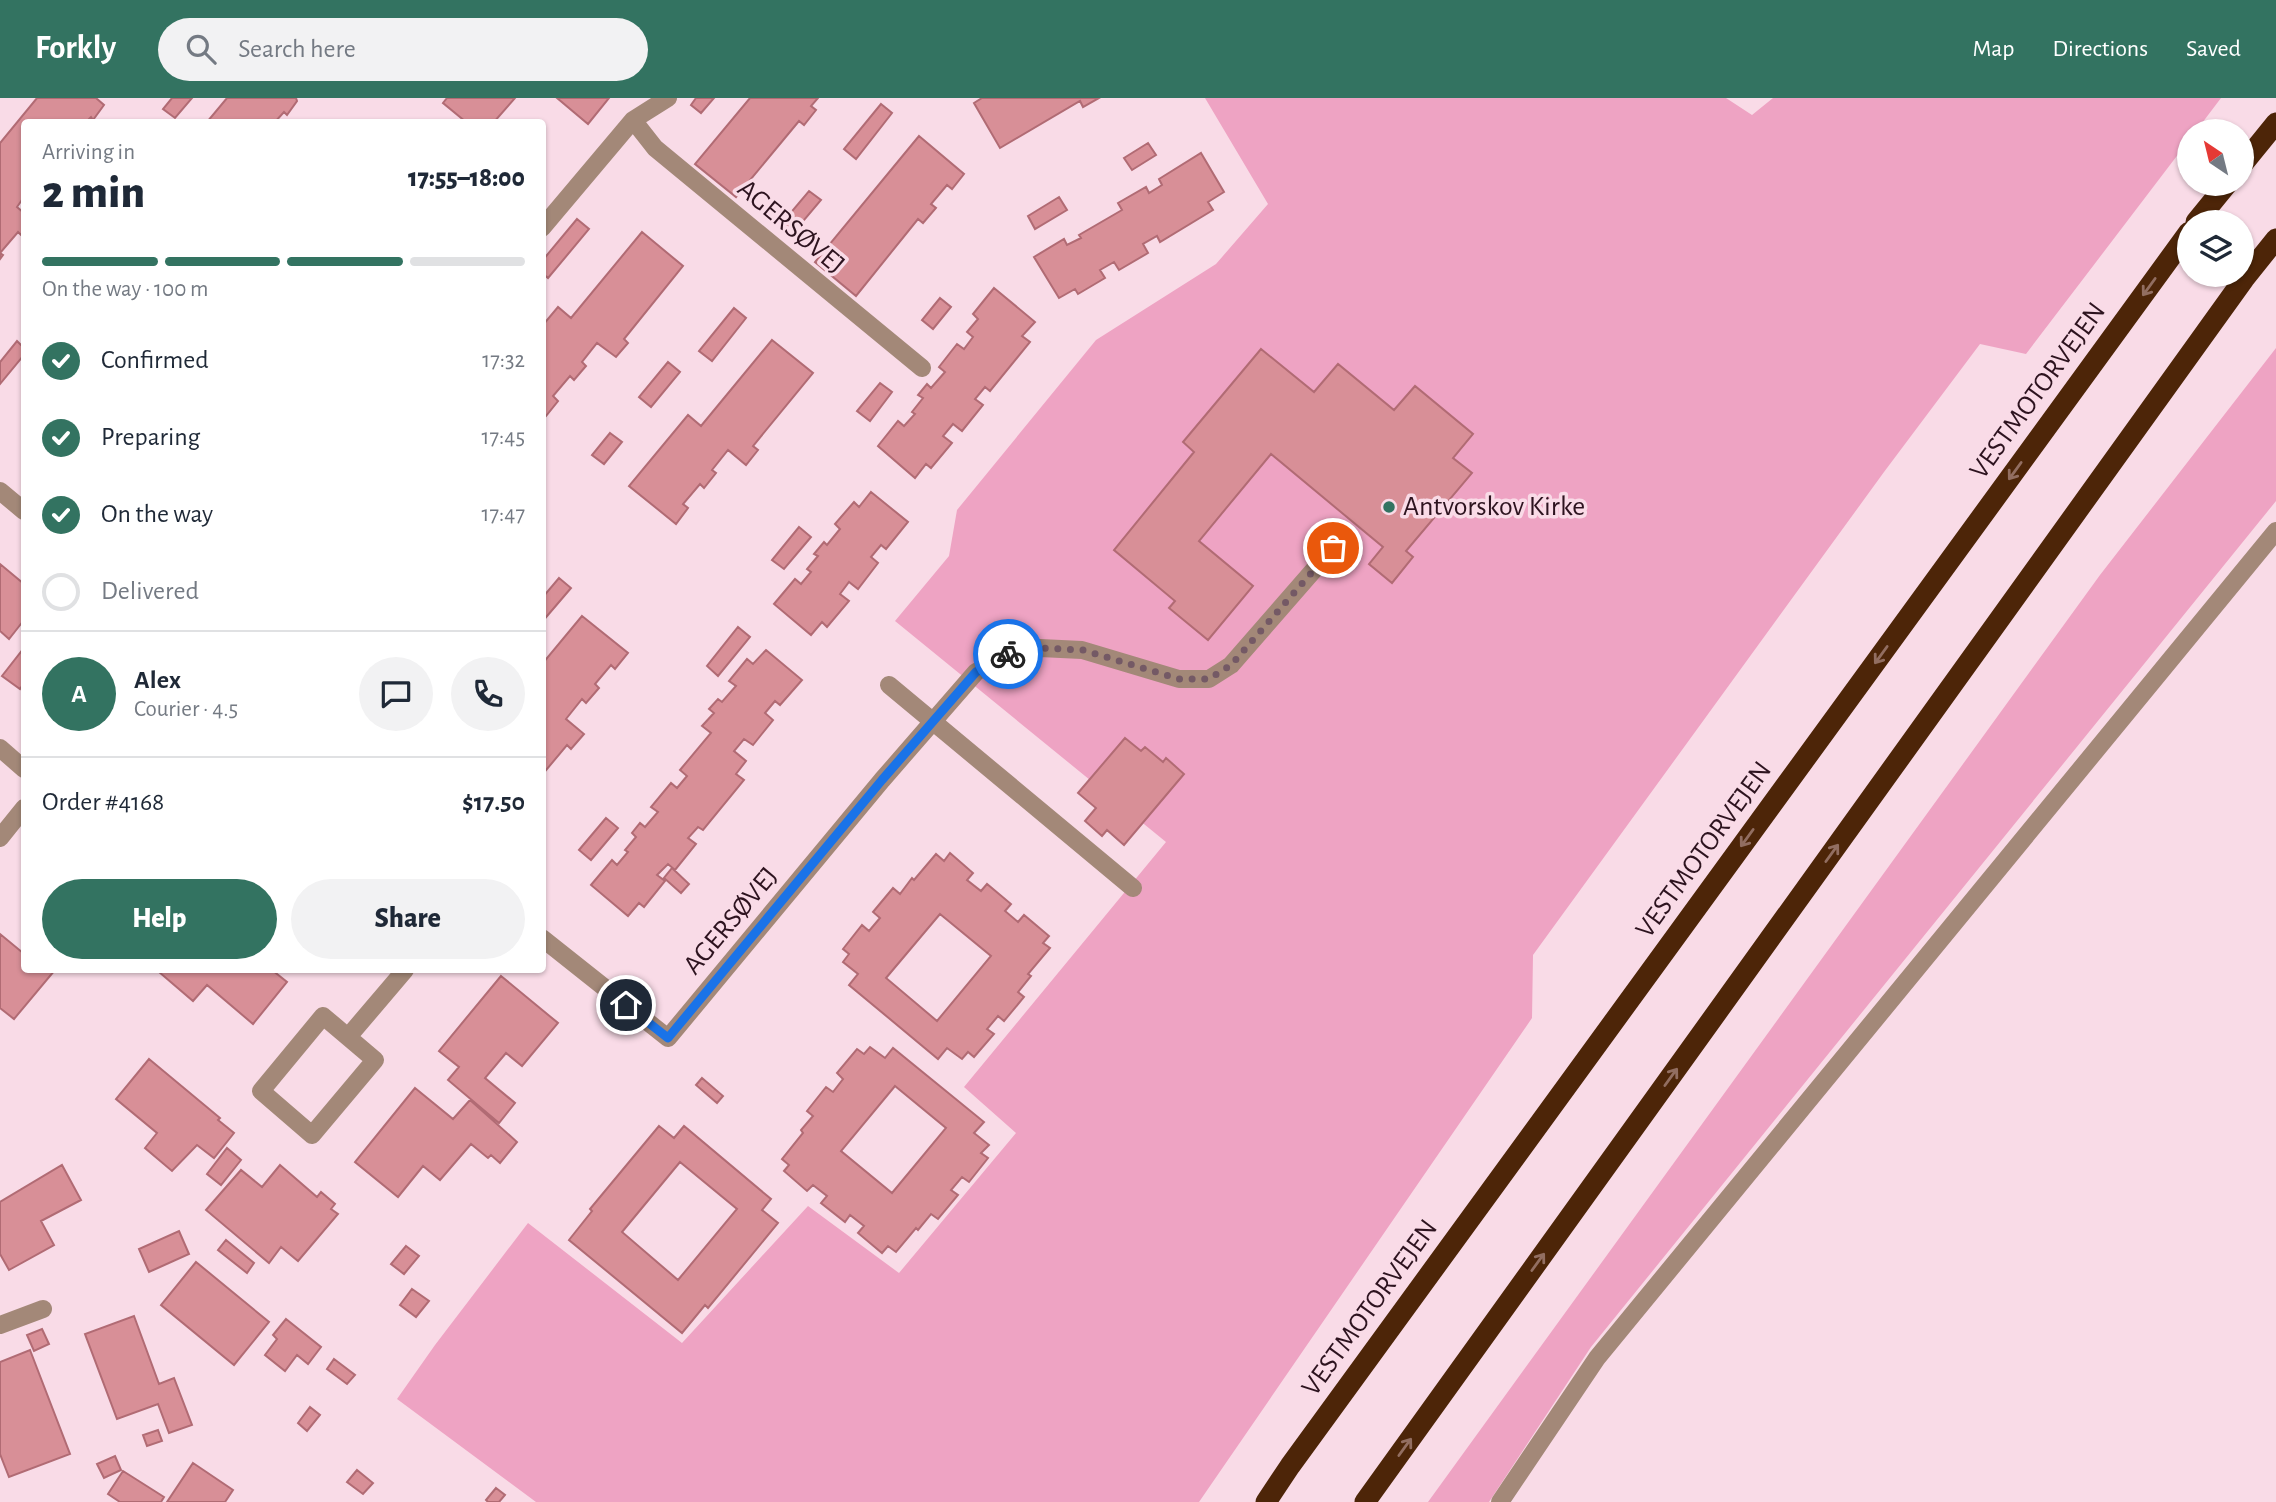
<!DOCTYPE html>
<meta charset="utf-8">
<style>
body{margin:0;font-family:"Alegreya Sans",sans-serif;background:#f2f2f3;color:#1f2937;height:100vh;display:flex;flex-direction:column;font-size:26px;white-space:nowrap}
*{box-sizing:border-box;margin:0}
p{font-size:23px;color:#747a83}
.icon{flex:none;width:38px;height:38px;fill:none;stroke:currentColor;stroke-width:2;stroke-linecap:round;stroke-linejoin:round}
.map{position:relative;flex:1;overflow:hidden}
.drawer{position:absolute;left:21px;top:21px;width:525px;height:854px;display:flex;flex-direction:column;background:#fff;border-radius:7px;box-shadow:0 2px 5px #0004}
.drawer>*{flex:none}
.needle{width:46px;rotate:325deg}
.buttons{position:absolute;left:2177px;top:21px;display:grid;gap:14px}
.buttons a{display:grid;place-items:center;width:77px;height:77px;border-radius:50%;background:#fff;box-shadow:0 2px 5px #0004;font-size:35px}
.pin{position:absolute;display:grid;place-items:center;width:60px;height:60px;color:#fff;margin:-30px;border:4px solid #fff;border-radius:50%;box-shadow:0 2px 7px #0007}
.courier{position:absolute;display:grid;place-items:center;width:70px;height:70px;margin:-35px;border:5px solid #1a73e8;border-radius:50%;background:#fff;color:#222;box-shadow:0 2px 9px #0007}
.head em{font-style:normal;font-weight:800}
.head div{display:flex;flex-direction:column-reverse}
.head{display:flex;align-items:center;justify-content:space-between;height:119px;padding:0 21px}
h1{font-size:46px;font-weight:800;line-height:52px}
.bar{display:grid;grid-template-columns:repeat(4,1fr);gap:10px 7px;align-content:center;height:84px;padding:0 21px}
.bar i{height:9px;border-radius:5px;background:#e0e1e3}
.bar .active{background:#337361}
.bar p{grid-column:span 4}
.line{display:flex;align-items:center;gap:18px;padding:0 21px;border-top:2px solid #e0e1e3}
.line div{flex:1}
.round{display:grid;place-items:center;flex:none;width:74px;height:74px;border-radius:37px;background:#f2f2f3}
ol{padding:0 21px;list-style:none}
li{display:flex;align-items:center;gap:21px;height:77px}
li p{margin-inline-start:auto}
li .icon{padding:7px;border-radius:50%;background:#337361;color:#fff;stroke-width:4}
li:last-child{color:#747a83}
li i{width:38px;height:38px;border:4px solid #e0e1e3;border-radius:50%}
.action{display:flex;gap:14px;margin-top:auto;padding:14px 21px}
.action a{flex:1;height:80px;border-radius:42px;background:#337361;color:#fff;font-size:28px;font-weight:800;line-height:80px;text-align:center}
.action a+a{background:#f2f2f3;color:#1f2937}
header{display:flex;align-items:center;gap:42px;box-sizing:border-box;height:98px;padding:0 35px;background:#337361;color:#fff}
header strong{font-size:33px}
nav{display:flex;gap:38px;margin-inline-start:auto;font-size:24px}
.search{width:490px;height:63px;background:#f2f2f3;display:flex;align-items:center;gap:18px;box-sizing:border-box;padding:0 24px;border-radius:38px;color:#747a83;font-size:26px}
.map>svg:first-child{display:block}
.green{fill:#eea3c3}
.building{fill:#d88f97;stroke:#b16b74;stroke-width:2;fill-rule:evenodd}
.lines{fill:none;stroke-linecap:round;stroke-linejoin:round}
.minor{stroke:#a38878;stroke-width:18}
.highway{stroke:#4d2508;stroke-width:21}
.oneway{stroke:#926e61}
.done{stroke:#745965;stroke-width:7;stroke-dasharray:0 12.6}
.route{stroke:#1a73e8;stroke-width:9}
.poi-dot{fill:#337361;stroke:#f9dbe7;stroke-width:2.5}
.labels{text-anchor:middle;dominant-baseline:central;stroke-width:7;stroke-linejoin:round;paint-order:stroke}
.street-label{font-size:28px;fill:#2d131f;stroke:#f9dbe7}
.poi-label{font-size:28px;fill:#2d131f;stroke:#f9dbe7;text-anchor:start}
</style>
<header>
<strong>Forkly</strong>
<div class="search"><svg class="icon" aria-label="search" viewBox="0 0 24 24"><circle cx="10" cy="10" r="6"/><path d="M15 15l6 6"/></svg>Search here</div>
<nav><a>Map</a><a>Directions</a><a>Saved</a></nav>
</header>
<div class="map">
<svg width="2276" height="1404" viewBox="0 0 2276 1404">
<rect width="100%" height="100%" fill="#f9dbe7"/>
<path class="green" d="M1205,0h521l26,17 21,-17h448l-25,33h-7v9l-163,214 -46,-10 -96,128 -351,483 -1,63 -333,484h-663l-139,-103 38,-54 93,-122 154,120 126,-137 91,67 117,-140 -52,-46 202,-245 -271,-221 54,-65 8,-46 139,-170 120,-76 52,-60z
M2276,250v153l-685,846 -102,155h-61l672,-927z"/>
<path class="building" d="M37,0h59l8,7 -11,15 -2,-3 -5,5h-62v75l-7,10 7,6v17l-3,5 -3,-3 -18,21 3,2 -3,4v-116z
M172,0h20l-17,20 -12,-9z
M227,0h69l1,3 -10,14 -3,-3 -9,10h-68z
M447,0h68l-21,24h-28l-23,-19z
M557,0h52l-21,26z
M696,0h18l-13,15 -10,-8z
M750,0h68l-7,8 5,4 -12,15 -5,-4 -63,76 -41,-33z
M982,0h117l-16,9 -3,-6 -80,47 -26,-45z
M881,6l11,9 -36,46 -12,-10z
M919,38l45,38 -12,15 -5,-4 -16,19 5,4 -13,15 -5,-4 -62,77 -41,-34z
M1148,45l8,12 -24,15 -8,-12z
M1201,55l23,39 -16,10 5,8 -53,32 -3,-6 -14,8 5,9 -29,17 -5,-8 -14,8 5,8 -27,16 -3,-5 -16,9 -25,-41 30,-18 3,6 14,-7 -2,-3 43,-25 -4,-7 28,-16 3,6 13,-8 -3,-6z
M809,93l12,9 -27,32 -12,-9z
M1059,99l8,13 -32,19 -7,-13z
M577,121l12,10 -41,49 -6,-5v-12z
M642,134l41,34 -59,73 4,4 -12,14 -19,-14 -15,19 4,4 -12,14 -4,-4 -17,20 5,5 -12,15 -4,-2v-88l16,-19 13,11z
M994,190l41,34 -13,14 8,6 -40,49 -5,-4 -10,12 8,6 -21,26 -9,-7 -10,12 9,7 -21,25 -5,-4 -11,14 -37,-32 20,-25 6,5 11,-12 -3,-2 11,-14 -5,-3 9,-11 4,4 14,-16 -6,-5 18,-23 7,5 9,-12 -6,-5 11,-13 -5,-5z
M940,200l11,9 -18,22 -11,-9z
M734,210l12,10 -34,43 -13,-10z
M772,242l41,33 -60,73 5,4 -12,15 -18,-15 -16,20 4,3 -12,15 -4,-4 -17,20 5,4 -12,16 -47,-38 59,-71 13,11z
M17,243l7,7v7l-24,29v-22z
M1261,251l53,43 24,-28 56,46 21,-24 58,48 -20,24 19,15 -66,78 7,6 -21,26 -23,-19 14,-17 -112,-93 -72,87 54,45 -45,54 -39,-32 6,-7 -61,-51 80,-98 -11,-10z
M668,264l12,10 -29,35 -12,-10z
M880,285l12,9 -22,29 -13,-10z
M610,335l12,9 -18,22 -12,-9z
M871,394l37,30 -22,27 -5,-4 -10,12 7,6 -20,26 -9,-7 -9,12 9,7 -22,26 -5,-5 -11,13 -37,-31 21,-25 6,5 10,-12 -4,-3 11,-13 -4,-2 10,-12 3,3 13,-16 -5,-5 19,-22 5,5z
M799,429l12,10 -27,32 -12,-9z
M0,466l24,20v36l-15,19 -9,-8z
M559,480l12,10 -29,34v-24z
M582,518l46,37 -13,16 -4,-4 -16,19 4,4 -13,15 -4,-4 -16,20 18,15 -13,15 -4,-4 -25,30v-111z
M738,529l12,10 -32,39 -11,-10z
M24,550v35l-4,6 -18,-13z
M766,552l36,30 -22,25 -5,-4 -10,12 8,7 -20,25 -9,-6 -10,12 12,10 -10,13 8,6 -41,50 -5,-3 -10,11 8,6 -21,26 -7,-6 -11,11 8,6 -21,26 -5,-4 -11,13 -37,-31 21,-25 5,5 11,-13 -3,-2 11,-13 -4,-4 8,-10 5,4 13,-15 -7,-5 20,-24 6,5 10,-12 -7,-6 31,-37 -9,-7 12,-13 -5,-4 9,-10 4,3 14,-16 -7,-5 18,-22 6,5z
M1125,640l16,13 4,-4 18,15 3,-4 18,16 -60,71 -17,-15 -5,6 -17,-15 11,-13 -18,-15z
M606,720l12,10 -27,32 -12,-10z
M950,755l23,20 -6,7 14,11 6,-7 24,20 -6,7 13,11 6,-7 25,21 -6,7 7,5 -22,26 3,2 -13,16 6,5 -20,24 -6,-5 -11,13 7,5 -20,23 -6,-5 -6,7 -15,-11 -9,11 -89,-74 9,-11 -15,-12 6,-8 -6,-5 19,-24 7,6 11,-13 -7,-6 20,-24 7,6 12,-16 2,2 22,-26 8,7zM940,816l51,42 -54,65 -51,-43z
M672,770l17,16 -8,9 -17,-15z
M0,836l23,19 1,-2v19h31l-41,49 -14,-11z
M161,872h111l15,12 -34,42 -46,-39 -14,16 -34,-29z
M501,878l57,47 -36,43 -16,-13 -21,25 30,25 -16,20 -51,-43 11,-13 -20,-16z
M870,949l15,11 8,-10 91,74 -10,11 15,12 -8,8 7,5 -19,24 -7,-5 -11,13 7,5 -20,24 -7,-5 -13,16 -2,-2 -20,24 -8,-6 -6,7 -24,-20 6,-7 -14,-11 -5,7 -24,-19 6,-7 -14,-11 -6,6 -23,-20 5,-6 -7,-6 21,-26 -2,-3 12,-14 -6,-5 19,-24 7,5 10,-13 -6,-6 20,-24 7,5zM895,988l51,42 -54,65 -51,-42z
M149,961l71,59 -2,2 16,13 -20,25 -17,-13 -25,26 -27,-23 12,-15 -41,-34z
M702,980l21,18 -6,7 -21,-18z
M415,990l38,31 17,-19 47,42 -17,21 -9,-8 -3,3 -17,-14 -31,36 -17,-14 -25,31 -43,-35z
M659,1028l15,12 10,-12 87,73 -9,11 16,13 -70,85 -3,-3 -23,28 -113,-93 23,-29 -2,-2zM680,1064l57,47 -59,71 -56,-48z
M227,1050l14,12 -20,25 -14,-11z
M62,1067l19,35 -40,21 13,24 -45,25 -9,-16v-52z
M280,1067l37,32 4,-5 14,12 -4,5 7,5 -40,47 -17,-14 -12,16 -63,-53 35,-40 21,17z
M179,1133l10,23 -40,18 -10,-23z
M226,1142l28,23 -7,10 -29,-23z
M406,1148l13,10 -15,18 -13,-10z
M196,1164l73,60 -35,43 -73,-60z
M412,1191l17,12 -13,16 -16,-12z
M134,1218l25,68 15,-6 18,47 -23,8 -11,-29 -41,15 -32,-85z
M286,1221l35,28 -13,17 -11,-9 -12,16 -20,-16 12,-16 -4,-4z
M42,1231l7,15 -15,7 -7,-16z
M30,1252l40,104 -61,23 -9,-23v-92z
M334,1261l21,16 -8,9 -20,-15z
M310,1309l10,8 -13,16 -9,-8z
M158,1332l4,11 -15,5 -4,-11z
M115,1358l6,14 -17,8 -7,-14z
M193,1365l40,27 -8,12h-58z
M357,1372l16,13 -10,11 -16,-12z
M123,1373l41,26 -3,5h-41l-12,-8z
M496,1390l9,7 -6,7h-11l-2,-2z"/>
<g class="lines">
<path class="minor" d="M633,22l22,28 267,220
M542,130l91,-108 35,-22
M0,393l24,20
M889,587l244,203
M0,650l24,21
M0,740l24,-30
M542,840l126,100 214,-258 94,-108 32,-18 32,-6 42,2 97,29h30l22,-14 102,-117
M323,918l52,44 -63,75 -51,-44z
M348,939l57,-67
M0,1227l43,-16
M1500,1404l97,-144 679,-827"/>
<path class="highway" d="M2242,67l34,-42
M2196,124l31,-38
M1266,1404l24,-36 899,-1234
M1365,1404l879,-1223 32,-40"/>
</g>
<defs><path id="oneway-shaft" d="M-6 0H5M1.5-3L5.5 0L1.5 3" fill="none" stroke-width="1.6" stroke-linecap="round" stroke-linejoin="round" transform="scale(1.75)"/></defs>
<g class="oneway">
<use href="#oneway-shaft" transform="translate(2149 189) rotate(126)"/>
<use href="#oneway-shaft" transform="translate(2015 373) rotate(126)"/>
<use href="#oneway-shaft" transform="translate(1881 557) rotate(126)"/>
<use href="#oneway-shaft" transform="translate(1747 740) rotate(126)"/>
<use href="#oneway-shaft" transform="translate(1832 755) rotate(-54)"/>
<use href="#oneway-shaft" transform="translate(1671 979) rotate(-54)"/>
<use href="#oneway-shaft" transform="translate(1538 1164) rotate(-54)"/>
<use href="#oneway-shaft" transform="translate(1405 1349) rotate(-54)"/>
</g>
<g class="lines">
<path class="done" d="M1008,556l32,-6 43,2 96,29h30l22,-14 102,-117"/>
<path class="route" d="M626,907l42,33 214,-258 94,-108 32,-18"/>
</g>
<circle class="poi-dot" cx="1389" cy="409" r="7"/>
<g class="labels">
<g class="street-label">
<text transform="translate(791 129) rotate(40)">AGERSØVEJ</text>
<text transform="translate(2038 293) rotate(-54)">VESTMOTORVEJEN</text>
<text transform="translate(1704 752) rotate(-54)">VESTMOTORVEJEN</text>
<text transform="translate(731 823) rotate(-50)">AGERSØVEJ</text>
<text transform="translate(1370 1210) rotate(-54)">VESTMOTORVEJEN</text>
</g>
<g class="poi-label">
<text x="1403" y="409">Antvorskov Kirke</text>
</g>
</g>
</svg>
<div class="buttons">
<a><svg class="needle" viewBox="-14 -14 28 28"><path d="M0-13l5 13h-10z" fill="#e53935"/><path d="M0 13l5-13h-10z" fill="#747a83"/></svg></a>
<a><svg class="icon" aria-label="layers" viewBox="0 0 24 24"><path d="M12 4l9 5-9 5-9-5zM3 14l9 5 9-5"/></svg></a>
</div>
<div class="pin" style="left:1333px;top:450px;background:#ea580c"><svg class="icon" aria-label="bag" viewBox="0 0 24 24"><path d="M5 8h14l-1 12H6zM9 8a3 3 0 0 1 6 0"/></svg></div>
<div class="pin" style="left:626px;top:907px;background:#1f2937"><svg class="icon" aria-label="home" viewBox="0 0 24 24"><path d="M3 11l9-7 9 7M6 9v11h12V9"/></svg></div>
<div class="courier" style="left:1008px;top:556px"><svg class="icon" aria-label="bike" viewBox="0 0 24 24"><circle cx="6" cy="16" r="4"/><circle cx="18" cy="16" r="4"/><path d="M6 16l4-8h5l3 8M10 8l3 8H6M13 5h3"/></svg></div>
<section class="drawer">
<div class="head"><div><h1>2 min</h1><p>Arriving in</p></div><em>17:55–18:00</em></div>
<div class="bar"><i class="active"></i><i class="active"></i><i class="active"></i><i></i><p>On the way · 100 m</p></div>
<ol>
<li><svg class="icon" aria-label="check" viewBox="0 0 24 24"><path d="M5 12l5 5 9-10"/></svg>Confirmed<p>17:32</p></li>
<li><svg class="icon" aria-label="check" viewBox="0 0 24 24"><path d="M5 12l5 5 9-10"/></svg>Preparing<p>17:45</p></li>
<li><svg class="icon" aria-label="check" viewBox="0 0 24 24"><path d="M5 12l5 5 9-10"/></svg>On the way<p>17:47</p></li>
<li><i></i>Delivered</li>
</ol>
<div class="line" style="height:126px"><b class="round" style="background:#337361;color:#fff">A</b><div><b>Alex</b><p>Courier · 4.5</p></div><a class="round"><svg class="icon" aria-label="chat" viewBox="0 0 24 24"><path d="M4 5h16v11H9l-5 4z"/></svg></a><a class="round"><svg class="icon" aria-label="phone" viewBox="0 0 24 24"><path d="M5 4h4l2 5-3 2q2 4 5 5l2-3 5 2v4C11 20 4 13 5 4z"/></svg></a></div>
<div class="line" style="height:91px"><div>Order #4168</div><b>$17.50</b></div>
<div class="action"><a>Help</a><a>Share</a></div>
</section>
</div>
